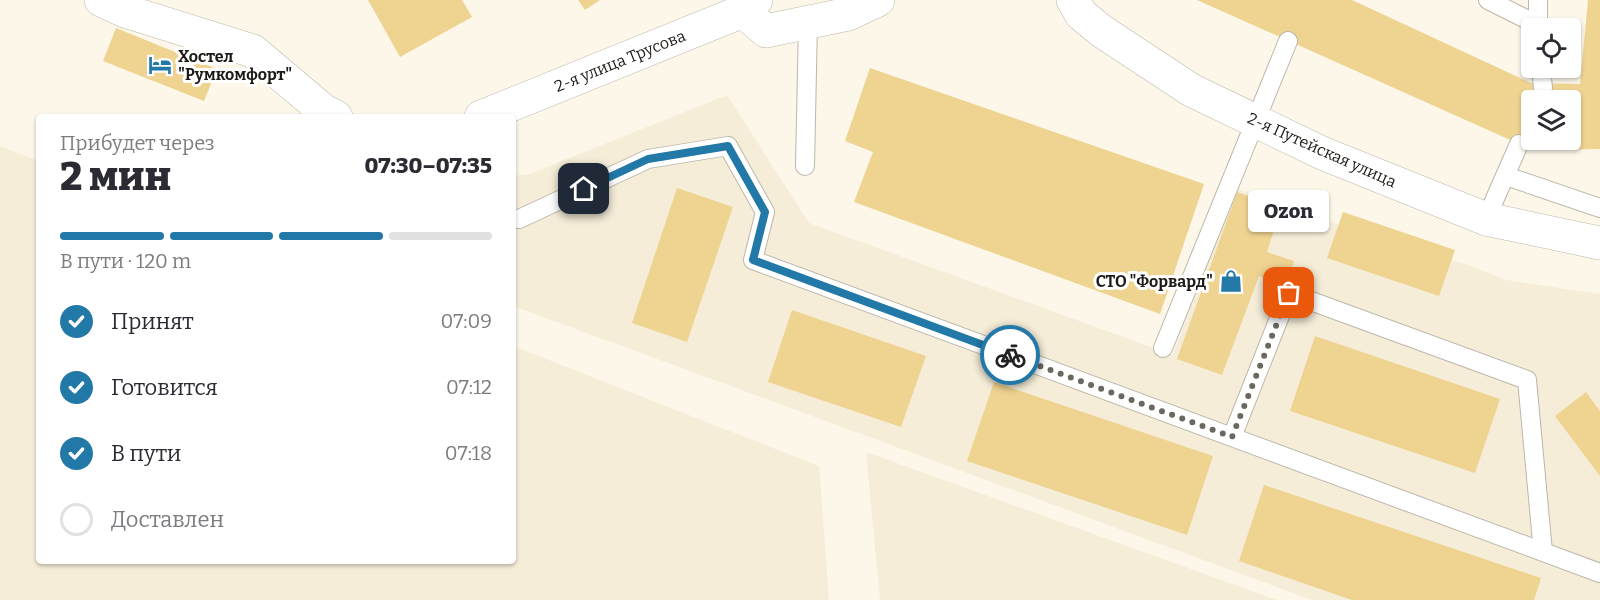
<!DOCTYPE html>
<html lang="ru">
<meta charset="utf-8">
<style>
body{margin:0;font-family:Bitter,serif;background:#f2f2f3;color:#2b2b33;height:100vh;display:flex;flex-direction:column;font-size:22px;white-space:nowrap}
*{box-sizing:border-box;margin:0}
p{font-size:20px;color:#7c7c81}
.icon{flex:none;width:33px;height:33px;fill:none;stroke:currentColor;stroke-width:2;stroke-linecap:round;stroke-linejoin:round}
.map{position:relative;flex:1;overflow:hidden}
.side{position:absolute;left:36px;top:114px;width:480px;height:450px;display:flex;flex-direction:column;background:#fff;border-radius:6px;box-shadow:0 2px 4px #0004}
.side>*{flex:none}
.controls{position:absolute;left:1521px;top:18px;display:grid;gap:12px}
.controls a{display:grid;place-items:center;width:60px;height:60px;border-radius:6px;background:#fff;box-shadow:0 2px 4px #0004;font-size:30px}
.pin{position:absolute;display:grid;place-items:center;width:51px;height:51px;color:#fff;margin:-26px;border-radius:12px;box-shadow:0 3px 9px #0006}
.courier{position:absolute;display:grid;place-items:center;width:60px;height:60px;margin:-30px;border:4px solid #2279a8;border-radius:50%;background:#fff;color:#222;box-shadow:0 2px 8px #0007}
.bubble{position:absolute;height:42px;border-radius:6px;background:#fff;box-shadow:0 2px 4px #0004;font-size:20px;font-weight:800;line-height:42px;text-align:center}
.overview em{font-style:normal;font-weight:800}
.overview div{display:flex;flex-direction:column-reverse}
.overview{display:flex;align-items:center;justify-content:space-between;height:102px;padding:0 24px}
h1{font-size:39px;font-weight:800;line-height:45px}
.bar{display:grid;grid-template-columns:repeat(4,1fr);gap:9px 6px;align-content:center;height:72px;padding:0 24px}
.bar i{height:8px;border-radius:4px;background:#e1e1e2}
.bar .current{background:#2279a8}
.bar p{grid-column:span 4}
ol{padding:0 24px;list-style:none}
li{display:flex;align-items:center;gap:18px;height:66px}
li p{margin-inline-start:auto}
li .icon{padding:6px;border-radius:50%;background:#2279a8;color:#fff;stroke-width:4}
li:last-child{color:#7c7c81}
li i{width:33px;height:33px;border:3px solid #e1e1e2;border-radius:50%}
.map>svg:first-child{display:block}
.built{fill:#f5edd8}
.building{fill:#efd391;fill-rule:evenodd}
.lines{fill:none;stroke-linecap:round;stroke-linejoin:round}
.lane-casing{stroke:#bcb7aa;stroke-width:20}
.street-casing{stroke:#bcb7aa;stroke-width:34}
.lane{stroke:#fff;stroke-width:18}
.street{stroke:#fff;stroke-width:33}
.done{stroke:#6b6860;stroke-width:6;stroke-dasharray:0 10.8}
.route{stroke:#2279a8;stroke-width:8}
.labels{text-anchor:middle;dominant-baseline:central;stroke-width:6;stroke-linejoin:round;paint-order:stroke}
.poi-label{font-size:16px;font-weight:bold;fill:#1d1b16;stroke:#fff;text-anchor:start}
.street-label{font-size:16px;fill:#1d1b16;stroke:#fff}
</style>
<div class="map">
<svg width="1600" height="600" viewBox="0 0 1600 600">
<rect width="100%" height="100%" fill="#fcf7e9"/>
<path class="built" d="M727,95l82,128 364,132 59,-168 98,35 138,43 38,15 94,14v306h-288l-799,-294v-130l16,-2z
M0,146l39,15v400h474v-215l306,120 10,134h-829z
M866,452l411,148h-397z"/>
<path class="building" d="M368,0h94l10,17 -72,40z
M578,0h22l-15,10z
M1197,0h155l179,83 49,1 8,-84h12v149l-67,1zM1532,100h38v40h-38z
M116,28l101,41 -13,32 -101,-40z
M870,68l334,116 -44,130 -306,-112 19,-50 -28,-11z
M677,188l56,19 -46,135 -55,-19z
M1237,192l44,16 -14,44 27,9 -7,25 -28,-10 -37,99 -45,-16z
M1343,212l112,38 -16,46 -112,-38z
M792,310l134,46 -25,71 -133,-45z
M1315,336l185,63 -25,74 -185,-62z
M994,382l219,74 -26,79 -220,-74z
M1586,392l14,19v65l-45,-60z
M1264,485l277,93 -7,22h-182l-113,-39z"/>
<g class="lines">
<g class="lane-casing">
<path id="lane" d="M1488,0l50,25v-25
M1541,68l2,20
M805,166l3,-144
M1506,176l94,32
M519,219l129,-60 80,-13 37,66 -12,48 847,313
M1486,219l33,-75
M1163,348l125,-307
M1232,437l57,-144 238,87 16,172"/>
</g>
<g class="street-casing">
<path id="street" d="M101,0l24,11 128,40 71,60 12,6
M1073,0l8,14 19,16 91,60 131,63 164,66 114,24
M743,11l23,20 82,-17 30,-14
M481,117l262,-106 13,-11"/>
</g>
<use href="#lane" class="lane"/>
<use href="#street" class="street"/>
</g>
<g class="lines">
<path class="done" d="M1010,355l222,82 57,-144"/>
<path class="route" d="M584,189l64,-30 80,-13 37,66 -12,48 257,95"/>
</g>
<defs>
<g id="hotel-bare" transform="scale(1.8)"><path d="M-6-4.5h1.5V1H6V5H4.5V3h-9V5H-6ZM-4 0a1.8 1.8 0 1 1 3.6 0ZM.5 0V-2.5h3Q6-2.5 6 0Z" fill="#2279a8" stroke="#fff" stroke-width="2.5" paint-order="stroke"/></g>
<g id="shop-bare" transform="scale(1.8)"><path d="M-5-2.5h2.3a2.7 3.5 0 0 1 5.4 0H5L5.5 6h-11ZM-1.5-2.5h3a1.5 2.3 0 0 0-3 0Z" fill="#2279a8" stroke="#fff" stroke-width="2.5" paint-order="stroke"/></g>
</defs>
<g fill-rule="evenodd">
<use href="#hotel-bare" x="160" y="65"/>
<use href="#shop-bare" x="1231" y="281"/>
</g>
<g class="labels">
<g class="poi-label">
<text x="178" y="56">Хостел<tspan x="178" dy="18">"Румкомфорт"</tspan></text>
<text x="1213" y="281" text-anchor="end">СТО "Форвард"</text>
</g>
<g class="street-label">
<text transform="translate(620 61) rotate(-22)">2-я улица Трусова</text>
<text transform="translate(1322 150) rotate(24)">2-я Путейская улица</text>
</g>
</g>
</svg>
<div class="controls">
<a><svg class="icon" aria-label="locate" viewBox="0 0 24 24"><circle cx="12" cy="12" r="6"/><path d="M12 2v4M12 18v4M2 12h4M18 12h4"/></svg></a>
<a><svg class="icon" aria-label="layers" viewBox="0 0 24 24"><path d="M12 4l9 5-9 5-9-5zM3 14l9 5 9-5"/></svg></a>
</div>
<div class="pin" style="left:1289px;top:293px;background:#ea580c"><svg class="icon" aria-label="bag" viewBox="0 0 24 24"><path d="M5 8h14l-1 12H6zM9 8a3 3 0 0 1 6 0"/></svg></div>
<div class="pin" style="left:584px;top:189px;background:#1f2937"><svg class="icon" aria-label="home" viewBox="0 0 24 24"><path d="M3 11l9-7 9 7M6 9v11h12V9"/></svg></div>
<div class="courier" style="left:1010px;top:355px"><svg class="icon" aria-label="bike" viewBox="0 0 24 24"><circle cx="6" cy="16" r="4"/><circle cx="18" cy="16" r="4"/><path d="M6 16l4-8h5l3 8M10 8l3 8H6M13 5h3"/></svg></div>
<div class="bubble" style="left:1248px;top:190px;width:81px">Ozon</div>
<section class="side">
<div class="overview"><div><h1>2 мин</h1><p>Прибудет через</p></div><em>07:30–07:35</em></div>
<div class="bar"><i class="current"></i><i class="current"></i><i class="current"></i><i></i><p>В пути · 120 m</p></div>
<ol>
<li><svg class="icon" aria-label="check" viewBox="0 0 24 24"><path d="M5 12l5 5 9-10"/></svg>Принят<p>07:09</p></li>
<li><svg class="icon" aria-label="check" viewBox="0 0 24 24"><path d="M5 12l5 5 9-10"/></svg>Готовится<p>07:12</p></li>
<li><svg class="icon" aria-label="check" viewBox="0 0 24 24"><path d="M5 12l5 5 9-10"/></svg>В пути<p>07:18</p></li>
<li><i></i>Доставлен</li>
</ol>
</section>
</div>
